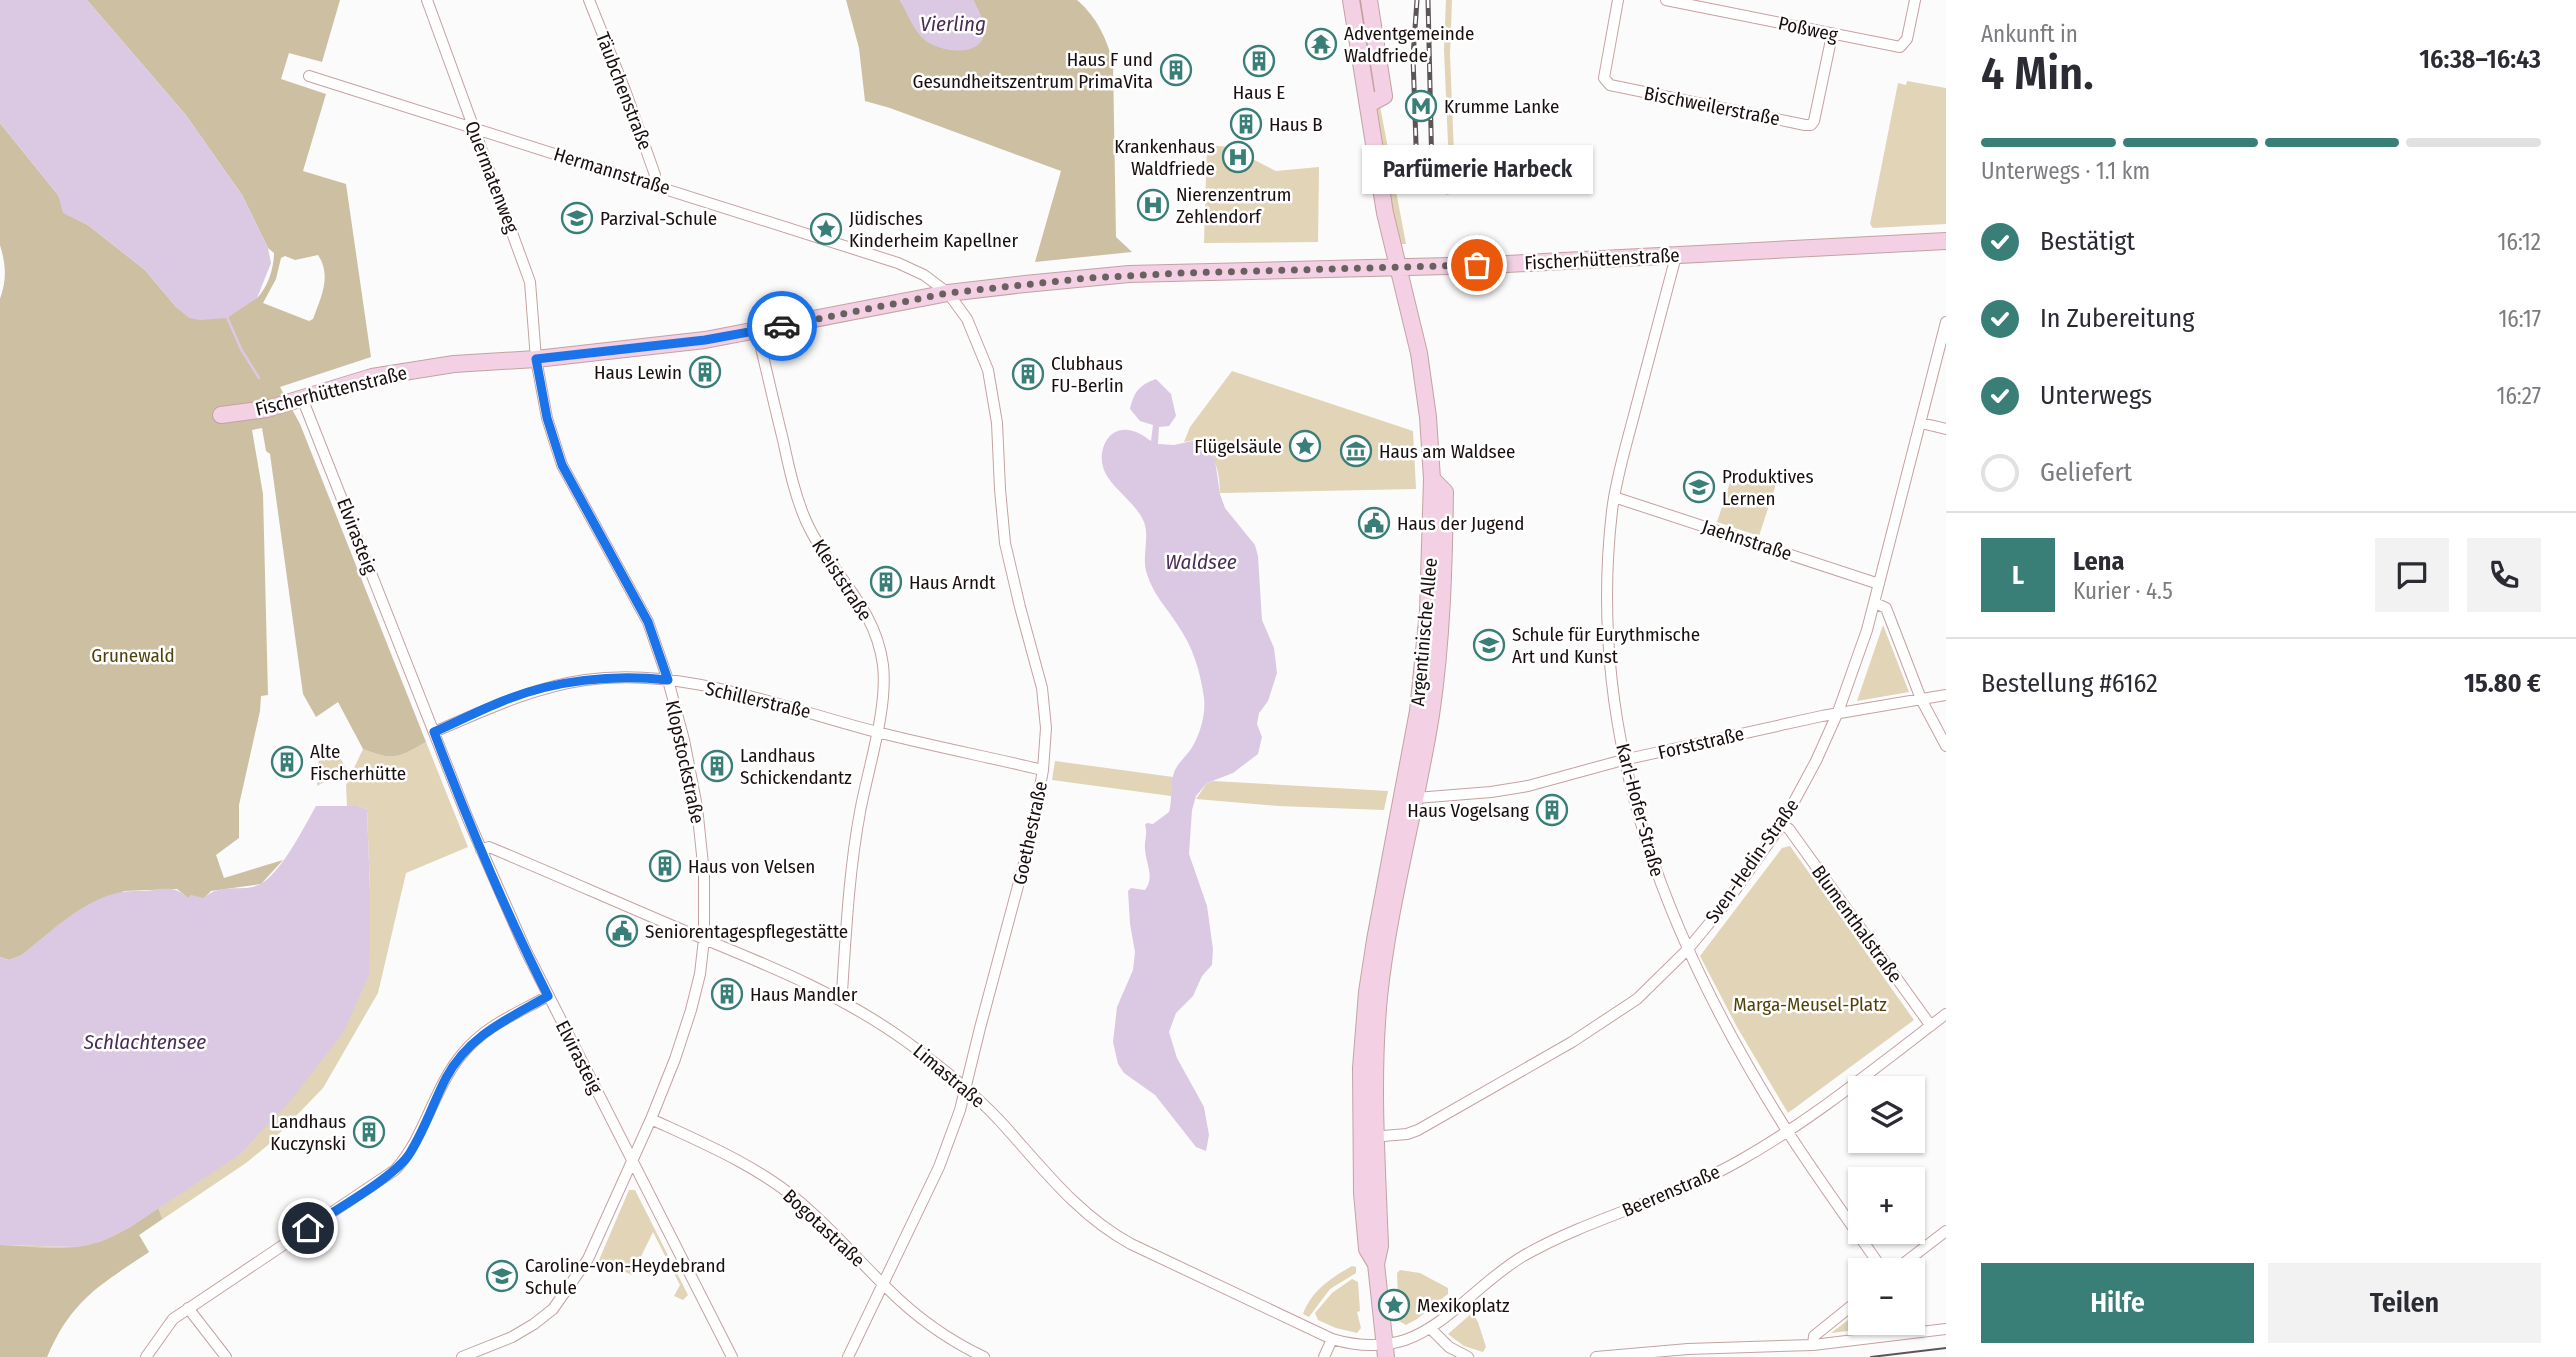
<!DOCTYPE html>
<html lang="de">
<meta charset="utf-8">
<style>
body{margin:0;font-family:"Fira Sans Condensed",sans-serif;background:#f2f2f3;color:#2b2b33;height:100vh;display:flex;flex-direction:column;font-size:26px;white-space:nowrap}
*{box-sizing:border-box;margin:0}
p{font-size:23px;color:#7c7c81}
.icon{flex:none;width:38px;height:38px;fill:none;stroke:currentColor;stroke-width:2;stroke-linecap:round;stroke-linejoin:round}
.map{position:relative;flex:1;overflow:hidden}
.sheet{display:flex;flex-direction:column;background:#fff;width:630px}
.sheet>*{flex:none}
.buttons{position:absolute;left:1848px;top:1076px;display:grid;gap:14px}
.buttons a{display:grid;place-items:center;width:77px;height:77px;border-radius:0px;background:#fff;box-shadow:0 2px 5px #0004;font-size:35px}
.pin{position:absolute;display:grid;place-items:center;width:60px;height:60px;color:#fff;margin:-30px;border:4px solid #fff;border-radius:50%;box-shadow:0 2px 7px #0007}
.courier{position:absolute;display:grid;place-items:center;width:70px;height:70px;margin:-35px;border:5px solid #1a73e8;border-radius:50%;background:#fff;color:#222;box-shadow:0 2px 9px #0007}
.bubble{position:absolute;height:49px;border-radius:0px;background:#fff;box-shadow:0 2px 5px #0004;font-size:23px;font-weight:600;line-height:49px;text-align:center}
.head em{font-style:normal;font-weight:600}
.head div{display:flex;flex-direction:column-reverse}
.head{display:flex;align-items:center;justify-content:space-between;height:119px;padding:0 35px}
h1{font-size:46px;font-weight:600;line-height:52px}
.bar{display:grid;grid-template-columns:repeat(4,1fr);gap:10px 7px;align-content:center;height:84px;padding:0 35px}
.bar i{height:9px;border-radius:5px;background:#e1e1e2}
.bar .on{background:#397f78}
.bar p{grid-column:span 4}
.line{display:flex;align-items:center;gap:18px;padding:0 35px;border-top:2px solid #e1e1e2}
.line div{flex:1}
.round{display:grid;place-items:center;flex:none;width:74px;height:74px;border-radius:0px;background:#f2f2f3}
ol{padding:0 35px;list-style:none}
li{display:flex;align-items:center;gap:21px;height:77px}
li p{margin-inline-start:auto}
li .icon{padding:7px;border-radius:50%;background:#397f78;color:#fff;stroke-width:4}
li:last-child{color:#7c7c81}
li i{width:38px;height:38px;border:4px solid #e1e1e2;border-radius:50%}
.cta{display:flex;gap:14px;margin-top:auto;padding:14px 35px}
.cta a{flex:1;height:80px;border-radius:0px;background:#397f78;color:#fff;font-size:28px;font-weight:600;line-height:80px;text-align:center}
.cta a+a{background:#f2f2f3;color:#2b2b33}
main{display:flex;flex:1;min-height:0}
.map>svg:first-child{display:block}
.green{fill:#e1d4b7}
.forest{fill:#ccbfa2;fill-rule:evenodd}
.water{fill:#dbc9e3}
.lines{fill:none;stroke-linecap:round;stroke-linejoin:round}
.stream{stroke:#dbc9e3;stroke-width:2.5}
.street-casing{stroke:#c5a2a1;stroke-width:12}
.secondary-casing{stroke:#c5a2a1;stroke-width:18}
.street{stroke:#fff;stroke-width:10}
.secondary{stroke:#f3d0e3;stroke-width:16}
.tram{stroke:#5d5555;stroke-width:2}
.rail-casing{stroke:#5d5555;stroke-width:5}
.rail{stroke:#fff;stroke-width:2.5;stroke-dasharray:8;stroke-linecap:butt}
.done{stroke:#696161;stroke-width:7;stroke-dasharray:0 12.6}
.route{stroke:#1a73e8;stroke-width:9}
.labels{text-anchor:middle;dominant-baseline:central;stroke-width:5;stroke-linejoin:round;paint-order:stroke}
.street-label{font-size:19px;fill:#1a0e0e;stroke:#fff}
.poi-label{font-size:19px;fill:#1a0e0e;stroke:#fff;text-anchor:start}
.park-label{font-size:19px;fill:#523f09;stroke:#fff}
.water-label{font-size:21px;font-style:italic;fill:#482e54;stroke:#fff}
</style>
<main>
<div class="map">
<svg width="1946" height="1357" viewBox="0 0 1946 1357">
<rect width="100%" height="100%" fill="#fbfbfb"/>
<path class="green" d="M1446,0h6l-2,55 5,125 -4,3v11l-5,1 -1,-22 4,-6 -5,-117z
M1907,81l39,7v136l-73,4 -3,-4 28,-141 8,2z
M1374,106h6l26,138h-8z
M1207,145l22,2 47,24 43,-4 -1,75 -114,1z
M1232,371l181,60 3,58 -196,4c0,-20 -5,-39 -19,-54l-17,3 6,-15z
M1734,470l42,14 -17,52 -42,-14z
M1883,625l26,67 -52,9z
M426,742l42,105 -62,26 -28,120 -55,95 -55,57 -22,18 -107,72 10,17c-48,32 -78,48 -102,105h-47v-112l76,2 53,-19 29,-20 212,-317 -3,-82 -9,-3h-11l-1,-21 17,-36c31,12 35,9 63,-7z
M337,752l10,18 -30,16 2,-31z
M1055,761l118,16 -2,19 -119,-16z
M1213,781l175,10 -4,19 -106,-4 -82,-7 11,-16z
M1790,846l124,174 -126,93 -51,-86 -37,-71 82,-108z
M629,1190h6l53,105 -5,5 -9,-4 6,-11 -27,-53 -21,43 -33,-15z
M1352,1266l4,1v6l-26,16 -21,28 -6,-3c9,-24 28,-36 49,-48z
M1400,1270l20,3 28,15v6l-31,25 -11,6 -7,-4 -2,-48z
M1352,1279l6,3 2,29 -3,1 4,16 -4,5 -21,-5 -18,-8 -3,-7 17,-20z
M1860,1311v12h53l-82,10z
M1472,1313l6,9 8,25 -3,5 -19,-6 -16,-12z"/>
<path class="forest" d="M87,0h253l-18,62 -33,-9 -8,26 45,15 -23,77 43,13 25,173 -91,30 20,37 126,318c-28,16 -32,19 -63,7l-25,-47 -22,15 -13,-23 -33,-240 -4,-3 -4,-23 -10,2 11,64 5,201 -7,1 -1,15 -21,94v33l-23,17 8,23 59,-18 -22,24 -50,7 -7,7h-16l-11,-9 -53,2 -104,65 -11,4 -9,-3v-658c7,-20 6,-34 0,-54v-122l58,72 10,20 20,10 57,45 32,38 80,-10c11,-11 17,-30 17,-45l-6,-5 -26,-53 -57,-81zM318,255c14,21 3,42 -5,64l-4,2 -46,-18 13,-24 5,-21 4,-2 10,4z
M846,0h54c17,28 23,51 62,50l17,-38 -6,-12h104c20,17 30,39 36,63l3,174 16,15 -97,10 26,-91 -171,-63 -25,-7 -6,-53z
M158,1208l4,11 -23,16 10,17c-48,32 -78,48 -102,105h-47v-112c25,1 51,5 76,2 31,-3 57,-21 82,-39z"/>
<path class="water" d="M0,0h87l98,114 57,81 26,53 3,15 -14,35 -30,20 -27,2 -11,-2 -12,-10 -32,-38 -57,-45 -25,-12 -5,-18 -58,-72z
M900,0h73c5,9 14,25 11,36 -7,22 -44,15 -58,5 -13,-10 -18,-27 -26,-41z
M1156,379l15,15 5,22 -7,10 -10,1 -1,17 16,1 27,-6 14,21 5,34 5,14 30,37 3,11 4,64 12,28 3,25 -9,28 -9,12 -2,11 5,13 -4,17 -25,19 -26,10 -11,13 -4,14 -3,44 18,52 6,43 -1,16 -10,11 -9,20 -17,17 -7,19 8,26 27,49 5,28 -3,16 -10,-4 -41,-52 -31,-22 -6,-9 -5,-22 4,-35 16,-37 2,-18 -5,-28 -2,-33 3,-3 14,2c10,-13 1,-25 0,-41 -1,-8 3,-15 0,-24l2,-2 6,1 16,-12c4,-13 0,-29 6,-42 4,-8 11,-14 16,-21 9,-14 15,-35 13,-51 -4,-28 -11,-51 -27,-74 -11,-17 -24,-30 -30,-50 -6,-17 3,-35 -3,-52 -8,-20 -36,-36 -41,-55 -5,-17 5,-40 25,-37 9,1 16,6 23,11l2,-16 -13,-4 -10,-12c4,-17 9,-24 26,-30z
M316,806h42l9,3 3,82 -1,84 -26,58 -53,68 -51,54 -110,73 -29,14 -24,5 -76,-2v-288l9,3 11,-4c31,-24 62,-56 101,-64 11,-2 22,0 33,-2 15,-2 22,-3 34,8l3,-3 13,3c17,-17 41,-4 58,-15 20,-12 42,-56 54,-77z"/>
<g class="lines">
<path class="stream" d="M227,317l14,32 18,29"/>
<g class="street-casing">
<path id="street" d="M427,0l103,282 6,77 11,59 15,47 86,157 20,58 16,60 13,67 7,67v65l-4,35 -9,36 -16,49 -24,60 -63,140 -35,50 -19,15 -22,13 -50,20
M589,0l36,90 30,85 -2,8
M1618,0l-14,78 6,7 195,40h6l3,-4 18,-86
M1666,0l234,47 7,-8 8,-39
M309,76l589,187 26,12 24,18 19,26 21,51 9,53 3,66 5,54 15,64 22,81 4,40 -3,42 -13,71 -50,187 -20,82 -21,57 -91,190
M1676,256c-14,53 -28,106 -42,159 -8,31 -18,63 -22,96 -27,232 58,437 181,629 29,44 60,87 90,130
M757,331c9,37 17,73 26,109 6,28 12,56 23,81 24,53 69,83 77,144 5,44 -15,103 -23,147 -11,59 -14,120 -18,180l-4,7
M302,398l166,421 58,132 206,406
M1921,423l25,6
M1614,497l265,87
M1875,603l11,5 35,91 25,47
M434,732c50,-21 96,-44 151,-52 99,-14 198,28 292,52 55,14 111,25 166,38
M1416,798l75,-6 37,-6 95,-26 199,-44 124,-21
M1782,824l7,5 142,197
M481,850l8,-3c72,30 143,62 215,92 71,29 141,58 203,103 33,24 65,49 93,79 41,45 77,94 131,123l201,95c24,7 48,9 73,1 42,-14 79,-62 120,-85 67,-38 147,-56 214,-94 73,-41 140,-96 207,-147
M651,1119c52,24 105,46 149,83 32,27 58,58 88,87 28,28 60,51 96,68
M1371,1137l36,-3 11,-4 154,-88 65,-43 51,-50 38,-46 56,-79 34,-63 22,-49 29,-82 79,-308
M1895,1270l51,-39
M188,1308l38,49
M1430,1328l19,19 19,10
M1813,1345l1,-9 46,-37
M146,1357l27,-38 222,-149c31,-34 38,-82 68,-117 23,-28 55,-40 85,-57
M1324,1357l8,-18
M1596,1357l92,-8 125,-4 133,-16"/>
</g>
<g class="secondary-casing">
<path id="secondary" d="M1351,0l34,213 34,140 9,64 4,62 -4,132 -10,100 -43,229 -8,52 -6,76 1,125 5,56 9,15
M1369,104l15,-8 -15,-96
M221,415l46,-6 105,-32 82,-13 82,-5 169,-19 243,-47 77,-9 104,-10 359,-9 458,-24
M1386,1357l-10,-93 4,-18c-3,-83 -9,-166 -1,-249 10,-95 37,-188 52,-282 11,-74 13,-149 14,-223l-13,-13"/>
</g>
<use href="#street" class="street"/>
<use href="#secondary" class="secondary"/>
<path class="tram" d="M1871,1357l75,-9"/>
<g class="rail-casing">
<path id="rail" d="M1417,0l-4,57 4,116
M1428,0l4,173"/>
</g>
<use href="#rail" class="rail"/>
</g>
<g class="lines">
<path class="done" d="M782,326l166,-33 140,-15 95,-5 294,-8"/>
<path class="route" d="M308,1228c26,-17 83,-49 100,-72 16,-24 25,-53 38,-78 23,-43 62,-59 102,-82 -43,-85 -80,-174 -114,-264 23,-10 46,-22 69,-31 51,-21 110,-27 165,-21l-20,-58 -86,-157 -15,-47 -11,-59 169,-19 77,-14"/>
</g>
<defs>
<g id="temple-ring" transform="scale(1.575)"><circle r="9.5" fill="#fff" stroke="#397f78" stroke-width="1.5"/><path d="M0-6L5-2H3V0L6.5 2.5H4V6H1.5V3h-3V6H-4V2.5H-6.5L-3 0V-2H-5Z" fill="#397f78"/></g>
<g id="building-ring" transform="scale(1.575)"><circle r="9.5" fill="#fff" stroke="#397f78" stroke-width="1.5"/><path d="M-4-6H4V6H1V3H-1V6H-4ZM-2.5-4.3h1.7v1.8h-1.7ZM.8-4.3h1.7v1.8H.8ZM-2.5-1h1.7V.8h-1.7ZM.8-1h1.7V.8H.8Z" fill="#397f78"/></g>
<g id="metro-ring" transform="scale(1.575)"><circle r="9.5" fill="#fff" stroke="#397f78" stroke-width="1.5"/><path d="M-5.5 5V-5H-3L0 0L3-5H5.5V5H3V-.5L0 4L-3-.5V5Z" fill="#397f78"/></g>
<g id="hospital-ring" transform="scale(1.575)"><circle r="9.5" fill="#fff" stroke="#397f78" stroke-width="1.5"/><path d="M-5-5h3v3.5h4V-5h3V5h-3V1.5h-4V5h-3Z" fill="#397f78"/></g>
<g id="school-ring" transform="scale(1.575)"><circle r="9.5" fill="#fff" stroke="#397f78" stroke-width="1.5"/><path d="M0-5L7-2L0 1L-7-2ZM-4 1L0 2.5L4 1V4Q0 6-4 4Z" fill="#397f78"/></g>
<g id="sight-ring" transform="scale(1.575)"><circle r="9.5" fill="#fff" stroke="#397f78" stroke-width="1.5"/><path d="M0-6L1.8-2.2L6-1.7L2.9 1.2L3.7 5.4L0 3.3L-3.7 5.4L-2.9 1.2L-6-1.7L-1.8-2.2Z" fill="#397f78"/></g>
<g id="museum-ring" transform="scale(1.575)"><circle r="9.5" fill="#fff" stroke="#397f78" stroke-width="1.5"/><path d="M0-6L6-3V-2H-6V-3ZM-5-1h2V3h-2ZM-1-1h2V3h-2ZM3-1h2V3H3ZM-6 4H6V6H-6Z" fill="#397f78"/></g>
<g id="civic-ring" transform="scale(1.575)"><circle r="9.5" fill="#fff" stroke="#397f78" stroke-width="1.5"/><path d="M-.6-6.5H3V-4.5H.6V-3L4-1V1h2V6H-6V1h2V-1L-.6-3ZM-1.2 2.5V6h2.4V2.5Z" fill="#397f78"/></g>
<g id="university-ring" transform="scale(1.575)"><circle r="9.5" fill="#fff" stroke="#397f78" stroke-width="1.5"/><path d="M0-5L7-2L0 1L-7-2ZM-4 1L0 2.5L4 1V4Q0 6-4 4Z" fill="#397f78"/></g>
</defs>
<g fill-rule="evenodd">
<use href="#temple-ring" x="1321" y="44"/>
<use href="#building-ring" x="1259" y="61"/>
<use href="#building-ring" x="1176" y="70"/>
<use href="#metro-ring" x="1421" y="106"/>
<use href="#building-ring" x="1246" y="124"/>
<use href="#hospital-ring" x="1238" y="157"/>
<use href="#hospital-ring" x="1153" y="205"/>
<use href="#school-ring" x="577" y="218"/>
<use href="#sight-ring" x="826" y="229"/>
<use href="#building-ring" x="705" y="372"/>
<use href="#building-ring" x="1028" y="374"/>
<use href="#sight-ring" x="1305" y="446"/>
<use href="#museum-ring" x="1356" y="451"/>
<use href="#school-ring" x="1699" y="487"/>
<use href="#civic-ring" x="1374" y="523"/>
<use href="#building-ring" x="886" y="582"/>
<use href="#university-ring" x="1489" y="645"/>
<use href="#building-ring" x="287" y="762"/>
<use href="#building-ring" x="717" y="766"/>
<use href="#building-ring" x="1552" y="810"/>
<use href="#building-ring" x="665" y="866"/>
<use href="#civic-ring" x="622" y="931"/>
<use href="#building-ring" x="727" y="994"/>
<use href="#building-ring" x="369" y="1132"/>
<use href="#school-ring" x="502" y="1276"/>
<use href="#sight-ring" x="1394" y="1305"/>
</g>
<g class="labels">
<g class="street-label">
<text transform="translate(1808 29) rotate(12)">Poßweg</text>
<text transform="translate(624 91) rotate(69)">Täubchenstraße</text>
<text transform="translate(1712 106) rotate(11)">Bischweilerstraße</text>
<text transform="translate(612 171) rotate(17)">Hermannstraße</text>
<text transform="translate(492 177) rotate(69)">Quermatenweg</text>
<text transform="translate(1602 259) rotate(-3)">Fischerhüttenstraße</text>
<text transform="translate(331 391) rotate(-14)">Fischerhüttenstraße</text>
<text transform="translate(357 536) rotate(69)">Elvirasteig</text>
<text transform="translate(1747 540) rotate(18)">Jaehnstraße</text>
<text transform="translate(842 580) rotate(57)">Kleiststraße</text>
<text transform="translate(1424 632) rotate(-85)">Argentinische Allee</text>
<text transform="translate(758 700) rotate(13)">Schillerstraße</text>
<text transform="translate(1701 743) rotate(-13)">Forststraße</text>
<text transform="translate(685 762) rotate(78)">Klopstockstraße</text>
<text transform="translate(1640 810) rotate(75)">Karl-Hofer-Straße</text>
<text transform="translate(1030 833) rotate(-78)">Goethestraße</text>
<text transform="translate(1752 861) rotate(-55)">Sven-Hedin-Straße</text>
<text transform="translate(1857 924) rotate(54)">Blumenthalstraße</text>
<text transform="translate(579 1057) rotate(63)">Elvirasteig</text>
<text transform="translate(949 1076) rotate(40)">Limastraße</text>
<text transform="translate(1671 1191) rotate(-23)">Beerenstraße</text>
<text transform="translate(824 1228) rotate(43)">Bogotastraße</text>
</g>
<g class="poi-label">
<text x="1344" y="33">Adventgemeinde<tspan x="1344" dy="22">Waldfriede</tspan></text>
<text x="1153" y="59" text-anchor="end">Haus F und<tspan x="1153" dy="22">Gesundheitszentrum PrimaVita</tspan></text>
<text x="1259" y="92" text-anchor="middle">Haus E</text>
<text x="1444" y="106">Krumme Lanke</text>
<text x="1269" y="124">Haus B</text>
<text x="1215" y="146" text-anchor="end">Krankenhaus<tspan x="1215" dy="22">Waldfriede</tspan></text>
<text x="1176" y="194">Nierenzentrum<tspan x="1176" dy="22">Zehlendorf</tspan></text>
<text x="600" y="218">Parzival-Schule</text>
<text x="849" y="218">Jüdisches<tspan x="849" dy="22">Kinderheim Kapellner</tspan></text>
<text x="1051" y="363">Clubhaus<tspan x="1051" dy="22">FU-Berlin</tspan></text>
<text x="682" y="372" text-anchor="end">Haus Lewin</text>
<text x="1282" y="446" text-anchor="end">Flügelsäule</text>
<text x="1379" y="451">Haus am Waldsee</text>
<text x="1722" y="476">Produktives<tspan x="1722" dy="22">Lernen</tspan></text>
<text x="1397" y="523">Haus der Jugend</text>
<text x="909" y="582">Haus Arndt</text>
<text x="1512" y="634">Schule für Eurythmische<tspan x="1512" dy="22">Art und Kunst</tspan></text>
<text x="310" y="751">Alte<tspan x="310" dy="22">Fischerhütte</tspan></text>
<text x="740" y="755">Landhaus<tspan x="740" dy="22">Schickendantz</tspan></text>
<text x="1529" y="810" text-anchor="end">Haus Vogelsang</text>
<text x="688" y="866">Haus von Velsen</text>
<text x="645" y="931">Seniorentagespflegestätte</text>
<text x="750" y="994">Haus Mandler</text>
<text x="346" y="1121" text-anchor="end">Landhaus<tspan x="346" dy="22">Kuczynski</tspan></text>
<text x="525" y="1265">Caroline-von-Heydebrand<tspan x="525" dy="22">Schule</tspan></text>
<text x="1417" y="1305">Mexikoplatz</text>
</g>
<g class="park-label">
<text x="133" y="655">Grunewald</text>
<text x="1810" y="1004">Marga-Meusel-Platz</text>
</g>
<g class="water-label">
<text x="953" y="24">Vierling</text>
<text x="1201" y="562">Waldsee</text>
<text x="145" y="1042">Schlachtensee</text>
</g>
</g>
</svg>
<div class="buttons">
<a><svg class="icon" aria-label="layers" viewBox="0 0 24 24"><path d="M12 4l9 5-9 5-9-5zM3 14l9 5 9-5"/></svg></a>
<a>+</a>
<a>−</a>
</div>
<div class="pin" style="left:1477px;top:265px;background:#ea580c"><svg class="icon" aria-label="bag" viewBox="0 0 24 24"><path d="M5 8h14l-1 12H6zM9 8a3 3 0 0 1 6 0"/></svg></div>
<div class="pin" style="left:308px;top:1228px;background:#1f2937"><svg class="icon" aria-label="home" viewBox="0 0 24 24"><path d="M3 11l9-7 9 7M6 9v11h12V9"/></svg></div>
<div class="courier" style="left:782px;top:326px"><svg class="icon" aria-label="car" viewBox="0 0 24 24"><path d="M5 17H2v-5l4-1 3-4h7l3 4 3 1v5h-3M9 17h6M6 11h13"/><circle cx="7" cy="17" r="2"/><circle cx="17" cy="17" r="2"/></svg></div>
<div class="bubble" style="left:1362px;top:145px;width:231px">Parfümerie Harbeck</div>
</div>
<section class="sheet">
<div class="head"><div><h1>4 Min.</h1><p>Ankunft in</p></div><em>16:38–16:43</em></div>
<div class="bar"><i class="on"></i><i class="on"></i><i class="on"></i><i></i><p>Unterwegs · 1.1 km</p></div>
<ol>
<li><svg class="icon" aria-label="check" viewBox="0 0 24 24"><path d="M5 12l5 5 9-10"/></svg>Bestätigt<p>16:12</p></li>
<li><svg class="icon" aria-label="check" viewBox="0 0 24 24"><path d="M5 12l5 5 9-10"/></svg>In Zubereitung<p>16:17</p></li>
<li><svg class="icon" aria-label="check" viewBox="0 0 24 24"><path d="M5 12l5 5 9-10"/></svg>Unterwegs<p>16:27</p></li>
<li><i></i>Geliefert</li>
</ol>
<div class="line" style="height:126px"><b class="round" style="background:#397f78;color:#fff">L</b><div><b>Lena</b><p>Kurier · 4.5</p></div><a class="round"><svg class="icon" aria-label="chat" viewBox="0 0 24 24"><path d="M4 5h16v11H9l-5 4z"/></svg></a><a class="round"><svg class="icon" aria-label="phone" viewBox="0 0 24 24"><path d="M5 4h4l2 5-3 2q2 4 5 5l2-3 5 2v4C11 20 4 13 5 4z"/></svg></a></div>
<div class="line" style="height:91px"><div>Bestellung #6162</div><b>15.80 €</b></div>
<div class="cta"><a>Hilfe</a><a>Teilen</a></div>
</section>
</main>
